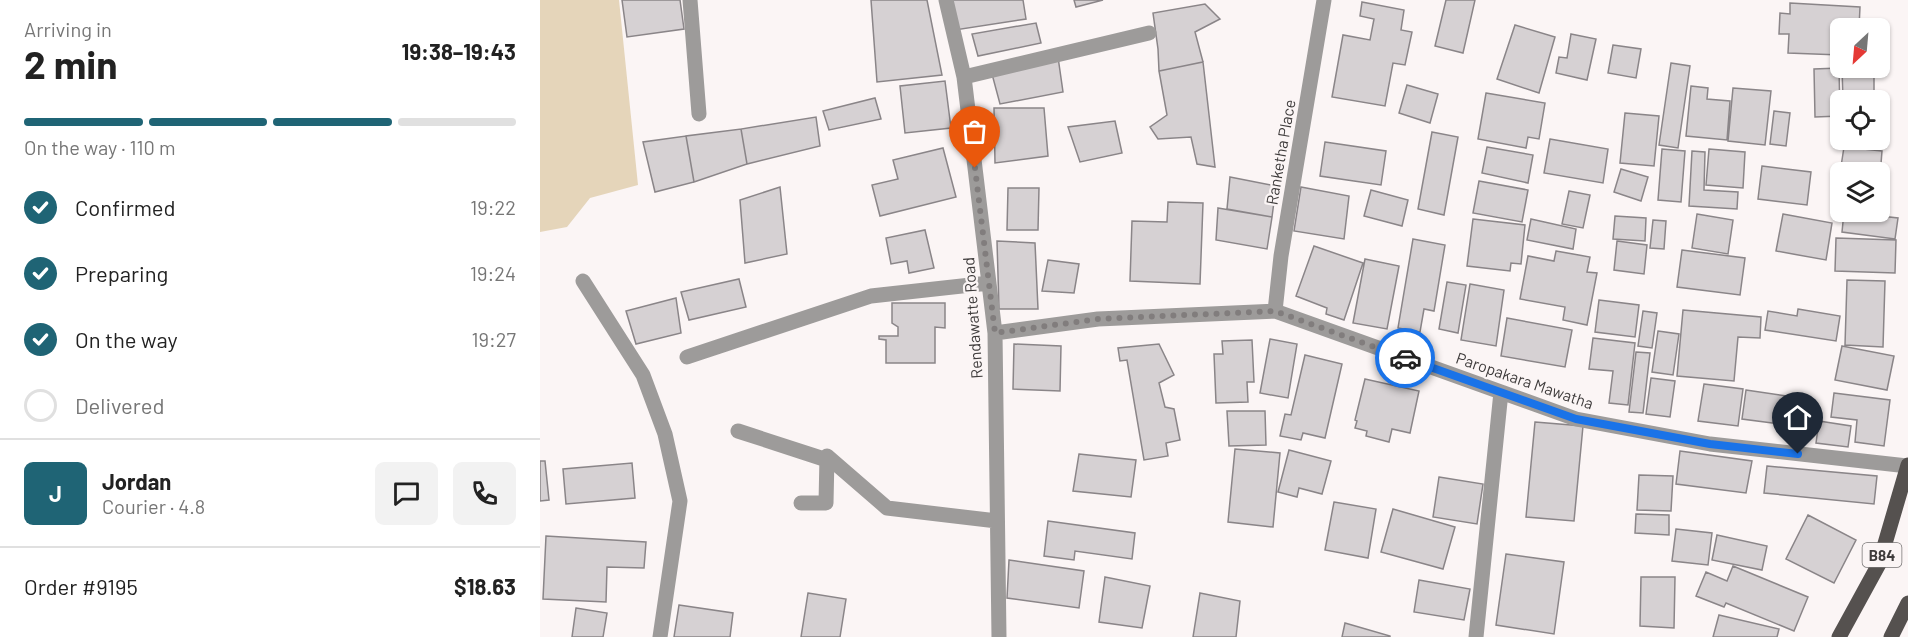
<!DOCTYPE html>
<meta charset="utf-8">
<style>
body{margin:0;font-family:Barlow,sans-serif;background:#f2f2f2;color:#222;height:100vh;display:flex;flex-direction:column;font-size:22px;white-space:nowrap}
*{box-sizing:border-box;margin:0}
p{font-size:20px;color:#767676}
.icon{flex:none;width:33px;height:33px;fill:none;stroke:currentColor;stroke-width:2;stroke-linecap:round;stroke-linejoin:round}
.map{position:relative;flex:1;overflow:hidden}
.panel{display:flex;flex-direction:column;background:#fff;width:540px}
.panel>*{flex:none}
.needle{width:39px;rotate:206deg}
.fabs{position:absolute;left:1290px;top:18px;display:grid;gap:12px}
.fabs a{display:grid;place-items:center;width:60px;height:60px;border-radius:9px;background:#fff;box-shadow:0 2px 4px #0004;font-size:30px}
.pin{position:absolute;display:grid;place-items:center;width:51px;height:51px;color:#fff;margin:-62px -26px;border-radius:50% 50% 50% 0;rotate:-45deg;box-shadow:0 0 6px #0007}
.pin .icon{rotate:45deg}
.courier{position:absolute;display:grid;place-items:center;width:60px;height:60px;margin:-30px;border:4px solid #1a73e8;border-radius:50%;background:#fff;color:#222;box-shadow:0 2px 8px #0007}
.headline em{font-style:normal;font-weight:700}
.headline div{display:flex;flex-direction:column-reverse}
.headline{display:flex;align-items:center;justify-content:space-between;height:102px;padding:0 24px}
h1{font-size:39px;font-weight:700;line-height:45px}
.bar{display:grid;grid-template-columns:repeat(4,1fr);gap:9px 6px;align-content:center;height:72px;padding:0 24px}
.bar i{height:8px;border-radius:4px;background:#e0e0e0}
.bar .selected{background:#1f6475}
.bar p{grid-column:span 4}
.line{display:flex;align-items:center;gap:15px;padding:0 24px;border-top:2px solid #e0e0e0}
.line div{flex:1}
.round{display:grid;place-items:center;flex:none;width:63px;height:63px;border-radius:9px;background:#f2f2f2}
ol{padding:0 24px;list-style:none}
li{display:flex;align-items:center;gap:18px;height:66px}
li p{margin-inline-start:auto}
li .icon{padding:6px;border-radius:50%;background:#1f6475;color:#fff;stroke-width:4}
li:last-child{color:#767676}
li i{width:33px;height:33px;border:3px solid #e0e0e0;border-radius:50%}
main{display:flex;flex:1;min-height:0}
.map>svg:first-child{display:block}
.green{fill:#e5d5ba}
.building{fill:#d6d1d3;stroke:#8a8588;stroke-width:1.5}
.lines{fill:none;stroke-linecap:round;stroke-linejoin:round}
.minor{stroke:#9d9b9a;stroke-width:15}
.major{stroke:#55514f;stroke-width:15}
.done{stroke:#817d7d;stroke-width:6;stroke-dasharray:0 10.8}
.route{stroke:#1a73e8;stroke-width:8}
.labels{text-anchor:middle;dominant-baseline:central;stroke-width:4.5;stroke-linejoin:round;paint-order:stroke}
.shield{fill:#fbf5f5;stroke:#777474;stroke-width:1.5}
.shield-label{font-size:15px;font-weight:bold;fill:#3f3c3c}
.street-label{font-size:16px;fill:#3f3c3c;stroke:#fbf5f5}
</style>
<main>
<section class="panel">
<div class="headline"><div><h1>2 min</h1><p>Arriving in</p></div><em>19:38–19:43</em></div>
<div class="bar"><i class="selected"></i><i class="selected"></i><i class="selected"></i><i></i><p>On the way · 110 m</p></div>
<ol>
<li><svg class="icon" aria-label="check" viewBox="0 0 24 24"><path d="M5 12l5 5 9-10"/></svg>Confirmed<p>19:22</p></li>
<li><svg class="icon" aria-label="check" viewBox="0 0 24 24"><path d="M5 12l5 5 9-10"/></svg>Preparing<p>19:24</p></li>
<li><svg class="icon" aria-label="check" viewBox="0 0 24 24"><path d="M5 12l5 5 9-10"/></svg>On the way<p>19:27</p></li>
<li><i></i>Delivered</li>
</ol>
<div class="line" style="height:108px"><b class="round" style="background:#1f6475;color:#fff">J</b><div><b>Jordan</b><p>Courier · 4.8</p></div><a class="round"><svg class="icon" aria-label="chat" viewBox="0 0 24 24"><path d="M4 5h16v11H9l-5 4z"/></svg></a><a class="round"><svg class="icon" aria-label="phone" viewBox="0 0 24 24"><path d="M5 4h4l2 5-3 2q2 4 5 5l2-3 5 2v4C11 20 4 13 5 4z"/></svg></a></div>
<div class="line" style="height:78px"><div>Order #9195</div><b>$18.63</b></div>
</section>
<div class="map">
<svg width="1368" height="637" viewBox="0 0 1368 637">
<rect width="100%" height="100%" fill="#fbf5f5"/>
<path class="green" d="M0,0h79l19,185 -48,13 -23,29 -27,5z"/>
<path class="building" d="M82,0h58l4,29 -57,8z
M331,0h56l15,75 -65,7z
M409,0h74l3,19 -71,11z
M534,0h29l-27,7z
M906,0h29l-12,53 -28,-7z
M822,2l42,8 -3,20 11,2 -7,33 -12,-2 -8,43 -53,-9 11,-62 27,5 4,-21 -14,-3z
M1250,3l70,4 -1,21h-19v27l-52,-2 1,-19h-10l1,-21 10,1z
M665,4l15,15 -25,13 8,30 -44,9 -1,-22 -5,-36z
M496,23l5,20 -63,13 -6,-22z
M975,25l40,12 -16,56 -42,-14z
M1031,34l25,5 -9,41 -31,-7 3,-16 8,1z
M1073,45l28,4 -5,29 -28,-5z
M518,57l5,35 -63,12 -8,-30z
M663,62l12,105 -18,-3 -6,-27 -33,2 -8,-12 17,-12 -8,-44z
M1131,63l19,3 -12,82 -19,-3z
M1299,68l1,48 -25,1 -1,-48z
M1302,68h32v32h-31z
M405,81l6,47 -46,5 -5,-47z
M867,85l31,9 -8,29 -31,-10z
M1151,86l17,2 -1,11 23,2 -3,39 -41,-4z
M1193,88l38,3 -6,54 -37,-4z
M946,93l59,10 -6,36 -11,-2 -2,11 -48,-9z
M335,98l6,21 -52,11 -6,-19z
M454,108h50l4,48 -53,7z
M1234,111l16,2 -4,33 -16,-2z
M1085,113l34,3 -5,50 -34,-3z
M276,117l4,29 -73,18 -6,-35z
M575,121l7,32 -42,9 -12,-35z
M201,129l6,35 -53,18 -8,-46z
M892,132l26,5 -14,78 -26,-6z
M146,136l8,46 -39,10 -12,-50z
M1010,139l58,10 -5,34 -59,-10z
M785,142l61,9 -5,34 -61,-9z
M947,147l46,8 -5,28 -46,-10z
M1304,147l38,4 -2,26v-5h-40v28l-4,-1z
M403,148l13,49 -76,19 -8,-31 26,-6 -5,-19z
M1122,149l23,2 -4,51 -23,-2z
M1169,149l36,3 -2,36 -37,-3z
M1152,151l13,1 -1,38 34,2 -1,17 -48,-3z
M1222,166l49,6 -4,33 -49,-6z
M1081,169l27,8 -7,24 -27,-9z
M690,177l46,9 -4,31 -45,-8z
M939,181l49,9 -6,32 -49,-9z
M240,187l7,67 -42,9 -5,-63z
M761,187l48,9 -5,43 -50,-8z
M468,188h31l-1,42h-31z
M831,190l37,10 -6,26 -38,-10z
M1029,191l21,4 -7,33 -21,-4z
M628,202l35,1 -3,81 -70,-3 2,-60 35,1z
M678,208l54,9 -5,32 -51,-9z
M1304,212l54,6 -3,21 -53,-7z
M1157,214l36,6 -5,34 -36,-6z
M1243,214l49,9 -6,37 -50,-9z
M1075,216l31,2 -1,23 -32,-2z
M933,219l52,6 -4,39 -10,-1 -1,8 -43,-5z
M991,219l45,10 -3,20 -46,-9z
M1113,220l13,1 -2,28 -14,-1z
M385,230l9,38 -25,5 -2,-12 -16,3 -5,-26z
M1296,238l60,2 -1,33 -60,-2z
M873,239l32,6 -11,66 -10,-2 -4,23 -22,-4z
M457,241l38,2 3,66h-39z
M1077,241l30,4 -3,29 -30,-4z
M774,246l49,17 -19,57 -18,-6 1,-6 -31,-12z
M1142,250l63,8 -5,37 -63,-8z
M1016,251l34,6 -3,15 10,1 -10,52 -24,-5 2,-13 -45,-8 8,-43 26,5z
M825,259l34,7 -12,63 -34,-6z
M508,260l31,4 -5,29 -32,-2z
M199,279l7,28 -57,13 -8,-28z
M1307,280l38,1 -2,66 -38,-2z
M907,282l19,3 -8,48 -19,-4z
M930,284l34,6 -8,56 -35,-6z
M136,298l5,35 -45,11 -10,-33z
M1059,300l40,5 -4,32 -40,-5z
M352,303h53v25l-10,-1v36h-49v-23l-7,-1v-3h19v-9l-6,-4z
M1258,309l42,7 -4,25 -71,-11 3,-19 29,5z
M1143,310l78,7 -1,21 -22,-1 -4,44 -57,-5z
M1103,311l14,2 -5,35 -14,-2z
M967,318l65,12 -7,37 -64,-11z
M1118,331l21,3 -6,41 -21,-3z
M1053,338l42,5 -7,62 -19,-2 4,-32 -24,-2z
M730,339l27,5 -9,54 -28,-5z
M712,340l2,42h-7l1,20 -32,1 -2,-49h9l-1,-13z
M474,344l47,2 -1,45 -47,-2z
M619,344l15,31 -15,8 6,24 9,2 6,31 -14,3 2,13 -24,4 -17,-100 -7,1 -2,-13z
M1302,346l52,10 -7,34 -52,-10z
M1096,352l14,1 -7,60 -14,-1z
M765,355l37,9 -17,74 -22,-5 -2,7 -21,-4 5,-22 6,1z
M1111,378l24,3 -5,36 -24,-3z
M825,379l54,12 -9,42 -18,-4 -3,13 -23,-6 1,-5 -12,-3 2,-7 -2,-1z
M1164,384l39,5 -5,37 -40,-5z
M1206,390l67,10 -4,28 -67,-9z
M1294,393l56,7 -6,46 -29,-4 2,-22 -26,-3z
M687,411h38l1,34 -37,1z
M1279,421l32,5 -3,21 -32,-4z
M995,422l48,4 -9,95 -48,-4z
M695,449l45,4 -7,74 -45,-5z
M749,450l42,11 -9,33 -23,-6 -2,9 -19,-5z
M1140,451l72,10 -6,32 -70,-9z
M539,454l57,6 -5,37 -58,-6z
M0,461h5l4,39 -9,1z
M92,463l3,35 -69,6 -3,-35z
M1227,466l110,10 -3,28 -110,-11z
M1099,475l34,1 -2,35 -34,-1z
M899,477l44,7 -6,40 -44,-7z
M794,502l42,7 -8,49 -43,-8z
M853,509l62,18 -12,42 -62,-17z
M1096,514l33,1v20l-34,-2z
M1268,515l48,25 -22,43 -48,-24z
M508,521l87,12 -3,26 -57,-8 -1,9 -30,-4z
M1136,529l36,4 -4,32 -36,-4z
M1177,535l50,11 -5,24 -50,-10z
M6,536l100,6 -2,26 -37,-1 -1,35 -63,-3z
M966,554l58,8 -10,72 -58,-9z
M469,560l75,11 -5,37 -72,-10z
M1193,566l75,31 -14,34 -68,-28 -2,4 -28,-11 10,-24 21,9z
M565,577l45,9 -8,42 -43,-6z
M1101,577h34l-1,51 -34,-2z
M879,580l51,9 -6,31 -50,-8z
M268,593l38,6 -6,38h-39z
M660,593l40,8 -4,36h-43z
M139,605l54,8 -3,24h-56z
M36,608l31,5 -4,24h-31z
M1179,615l60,14 -2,8h-64z
M805,623l45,13v1h-48z"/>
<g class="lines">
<path class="minor" d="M150,0l9,114
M406,0l18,77 31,256 4,304
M424,77l185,-44
M43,281l60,94 22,59 15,67 -20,136
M735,311l6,-55 43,-256
M455,333l103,-14 177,-8 301,108 134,25 198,22
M147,357l184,-61 118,-13
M198,431l89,29
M261,503h25l1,-47 60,52 110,13
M936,637l25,-245"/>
<path class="major" d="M1299,637l40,-73 29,-99
M1351,637l17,-34"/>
</g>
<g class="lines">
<path class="done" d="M435,168l20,165 103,-14 177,-8 130,47"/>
<path class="route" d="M865,358l171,61 134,25 88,10"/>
</g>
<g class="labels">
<rect class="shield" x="1322.5" y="543" width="39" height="24" rx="4.5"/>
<g class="shield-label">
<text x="1342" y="555">B84</text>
</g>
<g class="street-label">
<text transform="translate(740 152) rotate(-80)">Ranketha Place</text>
<text transform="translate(432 318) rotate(-94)">Rendawatte Road</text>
<text transform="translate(985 380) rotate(19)">Paropakara Mawatha</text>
</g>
</g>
</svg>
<div class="fabs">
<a><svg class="needle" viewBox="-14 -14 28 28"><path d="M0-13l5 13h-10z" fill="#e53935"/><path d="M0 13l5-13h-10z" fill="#767676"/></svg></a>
<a><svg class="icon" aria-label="locate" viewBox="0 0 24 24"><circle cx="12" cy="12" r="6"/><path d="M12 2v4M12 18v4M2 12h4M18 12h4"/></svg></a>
<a><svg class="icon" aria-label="layers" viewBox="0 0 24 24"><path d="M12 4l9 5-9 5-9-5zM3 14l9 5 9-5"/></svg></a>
</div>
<div class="pin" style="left:435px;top:168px;background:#ea580c"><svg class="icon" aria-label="bag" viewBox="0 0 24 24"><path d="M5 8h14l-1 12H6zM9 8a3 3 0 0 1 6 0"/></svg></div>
<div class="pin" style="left:1258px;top:454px;background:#1f2937"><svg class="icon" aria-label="home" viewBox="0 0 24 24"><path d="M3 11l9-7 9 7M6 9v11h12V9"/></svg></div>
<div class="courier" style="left:865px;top:358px"><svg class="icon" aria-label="car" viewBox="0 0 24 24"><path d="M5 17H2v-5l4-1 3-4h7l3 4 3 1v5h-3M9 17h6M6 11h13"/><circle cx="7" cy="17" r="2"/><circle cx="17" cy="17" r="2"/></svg></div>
</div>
</main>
